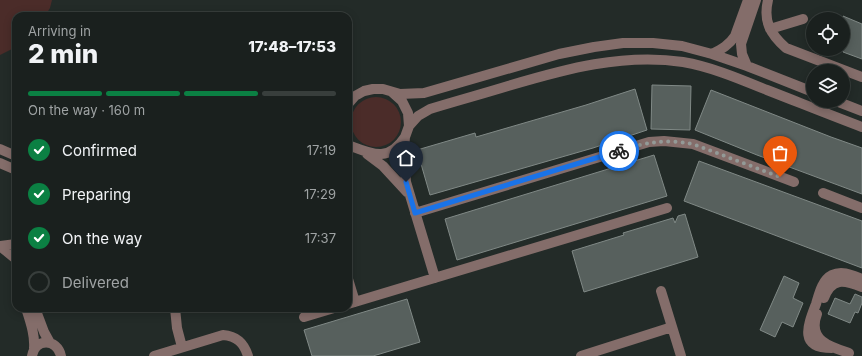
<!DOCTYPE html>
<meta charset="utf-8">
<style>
body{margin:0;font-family:Inter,sans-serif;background:#272d2b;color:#f1f3f6;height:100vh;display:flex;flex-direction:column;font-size:15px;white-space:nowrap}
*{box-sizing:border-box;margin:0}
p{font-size:13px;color:#9fa3a4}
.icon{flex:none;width:22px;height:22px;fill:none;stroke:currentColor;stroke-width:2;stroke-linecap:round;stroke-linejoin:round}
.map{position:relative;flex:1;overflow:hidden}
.sheet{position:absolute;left:12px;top:12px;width:340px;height:300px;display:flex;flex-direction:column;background:#1a201e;border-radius:12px;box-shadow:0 2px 10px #0003,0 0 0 1px #383e3c}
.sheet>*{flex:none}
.fabs{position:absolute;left:806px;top:12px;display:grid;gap:8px}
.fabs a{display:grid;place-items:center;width:44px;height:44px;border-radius:50%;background:#1a201e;box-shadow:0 2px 10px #0003,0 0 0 1px #383e3c;font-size:20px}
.pin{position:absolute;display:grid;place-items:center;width:34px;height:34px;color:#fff;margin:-41px -17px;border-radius:50% 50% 50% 0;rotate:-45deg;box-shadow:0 0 4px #0007}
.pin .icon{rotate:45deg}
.courier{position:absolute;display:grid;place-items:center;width:40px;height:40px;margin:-20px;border:3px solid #1a73e8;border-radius:50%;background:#fff;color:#222;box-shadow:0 1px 5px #0007}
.headline em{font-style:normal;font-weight:800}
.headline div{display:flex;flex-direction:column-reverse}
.headline{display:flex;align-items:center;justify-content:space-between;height:68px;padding:0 16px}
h1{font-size:26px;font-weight:800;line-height:30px}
.bar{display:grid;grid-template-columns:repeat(4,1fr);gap:6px 4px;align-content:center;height:48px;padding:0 16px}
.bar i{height:5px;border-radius:3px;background:#383e3c}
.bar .on{background:#0b8043}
.bar p{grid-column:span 4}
ol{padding:0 16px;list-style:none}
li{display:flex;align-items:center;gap:12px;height:44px}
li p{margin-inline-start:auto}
li .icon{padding:4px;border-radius:50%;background:#0b8043;color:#fff;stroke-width:4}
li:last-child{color:#9fa3a4}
li i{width:22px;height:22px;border:2px solid #383e3c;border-radius:50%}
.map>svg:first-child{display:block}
.green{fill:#4b2c29}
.building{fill:#57605d;stroke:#808986}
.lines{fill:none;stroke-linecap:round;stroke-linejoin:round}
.minor{stroke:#846d6a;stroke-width:10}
.done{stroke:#939a97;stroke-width:4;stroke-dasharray:0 7.2}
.route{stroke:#1a73e8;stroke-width:5}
</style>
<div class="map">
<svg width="862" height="356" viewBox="0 0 862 356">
<rect width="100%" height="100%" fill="#232b28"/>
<path class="green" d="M0,0h52l-2,8 -5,8h-29v31l-16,8z
M351 122a25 25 0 1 1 50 0a25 25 0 1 1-50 0Z"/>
<path class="building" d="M843,16l19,8v35l-19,-7z
M652,85l39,1 -1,44 -39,-1z
M635,89l12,41 -54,18 -163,47 -13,-45 58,-17 1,4 110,-32z
M711,90l120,47 31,11v46l-105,-39 -62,-25z
M654,155l13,41 -210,64 -12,-41z
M699,161l163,60v47l-178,-67z
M685,214l13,43 -114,35 -12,-41 52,-16 -1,-2 50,-15 2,5 3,-7z
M784,276l15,7 -6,15 10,5 -10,24 -11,-5 -7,15 -15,-7z
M855,294l7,3v6l-4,10 -3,-1 -5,11 -22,-9 7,-16 15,6z
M407,299l13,43 -47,14h-61l-8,-26z"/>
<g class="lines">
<path class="minor" d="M768,0c-5,21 2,34 18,48l76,29
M770,29l33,-10
M712,54c10,-5 17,-9 23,-18l13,-36
M747,66l-5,-12 -1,-10 15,-44
M392,92l10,9 6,12 1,13 -4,11 -1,11 2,34 29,96
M836,101l26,10
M348,104l7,-8 9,-5 9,-2h10l17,5 24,-1 135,-39 35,-7 29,-4h30l29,3 30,8 35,12 66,26
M409,126l9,-10 12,-7c26,-8 52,-15 78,-23 57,-17 115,-33 175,-24 29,5 57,17 84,28 31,12 63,25 95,37
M348,145c24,9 40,18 57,-8
M0,149l16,7
M367,154l16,12 24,26
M0,163l16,7
M823,193l39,15
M415,213l234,-71 15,-1 29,3 101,38
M0,246l16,13
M0,246l16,-2
M348,279l7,23
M661,291l20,65
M824,298c8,-21 20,-18 38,-11
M348,304l319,-96
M26,308c4,13 9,26 8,40
M35,308l9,24 6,11
M175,308l2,20 5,19
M817,314c-10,26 13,33 32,39
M304,317l30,-9
M832,348c-34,0 -24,-23 -16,-44 3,-10 6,-24 16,-29 10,-5 20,0 30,4
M32,356c3,-18 25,-18 29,0
M154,356l69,-21c14,1 21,8 25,21
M581,356l91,-29"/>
</g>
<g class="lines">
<path class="done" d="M619,151c28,-9 45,-12 74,-7l87,33"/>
<path class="route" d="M406,182l9,31 204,-62"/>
</g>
</svg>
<div class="fabs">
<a><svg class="icon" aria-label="locate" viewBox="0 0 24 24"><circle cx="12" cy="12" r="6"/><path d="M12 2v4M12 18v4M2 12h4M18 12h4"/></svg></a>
<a><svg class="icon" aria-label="layers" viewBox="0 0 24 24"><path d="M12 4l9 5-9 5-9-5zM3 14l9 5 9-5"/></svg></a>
</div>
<div class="pin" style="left:780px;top:177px;background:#ea580c"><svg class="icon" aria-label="bag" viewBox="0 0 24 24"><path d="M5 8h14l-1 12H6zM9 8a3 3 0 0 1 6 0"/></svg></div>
<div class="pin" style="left:406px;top:182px;background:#1f2937"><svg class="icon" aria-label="home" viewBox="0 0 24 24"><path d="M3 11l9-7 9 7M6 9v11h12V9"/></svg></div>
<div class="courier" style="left:619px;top:151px"><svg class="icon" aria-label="bike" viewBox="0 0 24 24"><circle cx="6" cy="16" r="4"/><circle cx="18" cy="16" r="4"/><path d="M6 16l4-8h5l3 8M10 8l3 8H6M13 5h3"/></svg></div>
<section class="sheet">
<div class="headline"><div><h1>2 min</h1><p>Arriving in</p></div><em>17:48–17:53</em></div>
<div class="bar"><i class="on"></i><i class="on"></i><i class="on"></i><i></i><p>On the way · 160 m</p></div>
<ol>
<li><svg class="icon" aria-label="check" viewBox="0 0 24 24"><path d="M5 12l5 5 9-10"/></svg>Confirmed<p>17:19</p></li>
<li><svg class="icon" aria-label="check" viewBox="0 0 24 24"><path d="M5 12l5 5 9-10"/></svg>Preparing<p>17:29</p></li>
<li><svg class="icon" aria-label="check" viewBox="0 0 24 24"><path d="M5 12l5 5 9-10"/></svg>On the way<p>17:37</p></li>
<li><i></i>Delivered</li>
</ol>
</section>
</div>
